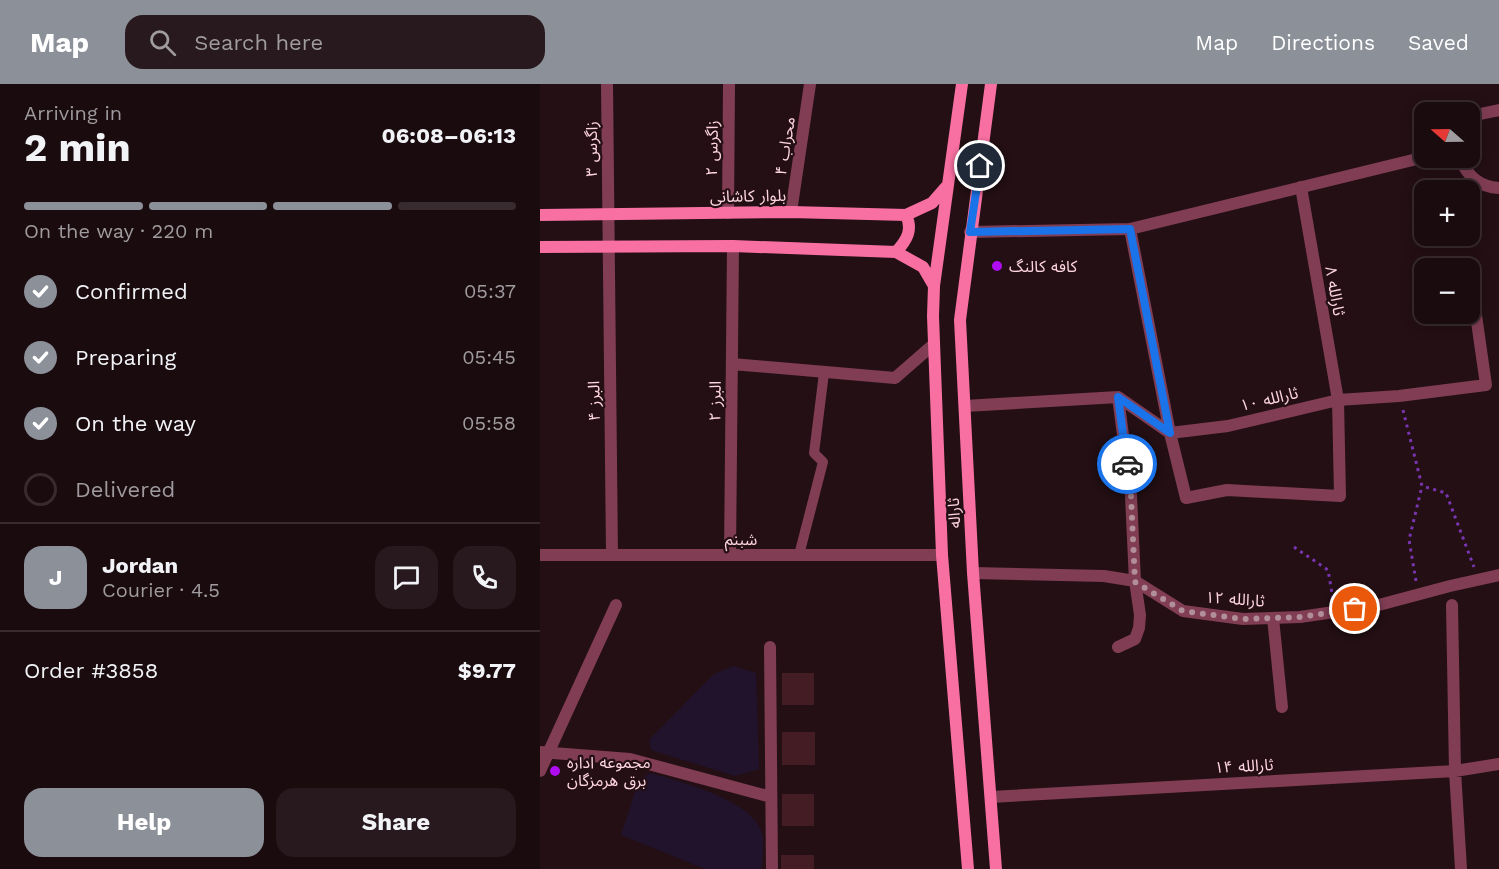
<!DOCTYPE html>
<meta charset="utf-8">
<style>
body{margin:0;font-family:"Work Sans","Noto Sans Arabic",sans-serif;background:#27191d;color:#f1f3f6;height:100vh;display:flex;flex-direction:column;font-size:22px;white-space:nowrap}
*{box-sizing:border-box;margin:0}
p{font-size:20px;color:#9f9b9e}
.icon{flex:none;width:33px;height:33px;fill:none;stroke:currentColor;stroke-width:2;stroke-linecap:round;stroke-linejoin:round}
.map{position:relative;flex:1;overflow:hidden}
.side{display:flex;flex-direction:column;background:#1a0b0f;width:540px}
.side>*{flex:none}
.needle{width:39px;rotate:290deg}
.fabs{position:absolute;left:874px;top:18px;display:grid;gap:12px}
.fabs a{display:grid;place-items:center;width:66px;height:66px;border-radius:12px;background:#1a0b0f;box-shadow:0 3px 15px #0003,0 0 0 2px #382b2f;font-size:30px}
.pin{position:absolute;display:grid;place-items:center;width:51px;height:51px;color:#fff;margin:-26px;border:3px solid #fff;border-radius:50%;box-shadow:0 2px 6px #0007}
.courier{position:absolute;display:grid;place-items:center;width:60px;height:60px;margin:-30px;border:4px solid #1a73e8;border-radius:50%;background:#fff;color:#222;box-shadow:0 2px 8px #0007}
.summary em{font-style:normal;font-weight:700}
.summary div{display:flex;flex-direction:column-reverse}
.summary{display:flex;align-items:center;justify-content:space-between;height:102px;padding:0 24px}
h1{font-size:39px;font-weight:700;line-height:45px}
.bar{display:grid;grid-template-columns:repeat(4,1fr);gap:9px 6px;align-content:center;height:72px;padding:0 24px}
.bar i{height:8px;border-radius:4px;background:#382b2f}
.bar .on{background:#8c9099}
.bar p{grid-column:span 4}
.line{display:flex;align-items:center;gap:15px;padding:0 24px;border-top:2px solid #382b2f}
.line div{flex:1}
.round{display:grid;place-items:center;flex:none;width:63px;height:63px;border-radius:18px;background:#27191d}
ol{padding:0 24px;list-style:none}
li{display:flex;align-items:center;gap:18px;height:66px}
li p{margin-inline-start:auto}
li .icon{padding:6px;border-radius:50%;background:#8c9099;color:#fff;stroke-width:4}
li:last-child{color:#9f9b9e}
li i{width:33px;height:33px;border:3px solid #382b2f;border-radius:50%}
.cta{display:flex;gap:12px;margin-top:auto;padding:12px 24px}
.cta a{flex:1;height:69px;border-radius:18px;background:#8c9099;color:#fff;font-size:24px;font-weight:700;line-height:69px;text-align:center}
.cta a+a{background:#27191d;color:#f1f3f6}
header{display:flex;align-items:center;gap:36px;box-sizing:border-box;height:84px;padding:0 30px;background:#8c9099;color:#fff}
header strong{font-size:28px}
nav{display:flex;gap:33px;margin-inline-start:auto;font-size:21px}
.search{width:420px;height:54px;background:#27191d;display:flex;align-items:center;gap:15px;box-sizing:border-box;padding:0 21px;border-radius:18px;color:#9f9b9e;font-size:22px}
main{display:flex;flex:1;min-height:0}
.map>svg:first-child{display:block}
.green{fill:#22132d}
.building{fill:#431c24}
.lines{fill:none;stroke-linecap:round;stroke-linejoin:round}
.path{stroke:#7935b0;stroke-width:3;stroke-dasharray:3 4.5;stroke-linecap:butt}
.service{stroke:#803d54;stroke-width:10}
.minor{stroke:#803d54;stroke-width:12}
.tertiary{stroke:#803d54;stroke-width:12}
.secondary{stroke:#f870a1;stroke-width:12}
.done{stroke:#b18f98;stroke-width:6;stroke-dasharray:0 10.8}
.route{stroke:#1a73e8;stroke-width:8}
.poi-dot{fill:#b00cf1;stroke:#230f14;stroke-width:2}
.labels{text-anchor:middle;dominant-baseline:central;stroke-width:4.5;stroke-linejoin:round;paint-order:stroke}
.street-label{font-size:16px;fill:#fdd4df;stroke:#230f14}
.poi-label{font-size:16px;fill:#fdd4df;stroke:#230f14;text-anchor:start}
</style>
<header>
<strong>Map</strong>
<div class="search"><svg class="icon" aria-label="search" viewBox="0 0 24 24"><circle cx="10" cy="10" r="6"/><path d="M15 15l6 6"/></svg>Search here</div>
<nav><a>Map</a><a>Directions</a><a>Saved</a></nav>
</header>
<main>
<section class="side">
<div class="summary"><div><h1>2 min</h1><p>Arriving in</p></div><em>06:08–06:13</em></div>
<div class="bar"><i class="on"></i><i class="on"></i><i class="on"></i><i></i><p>On the way · 220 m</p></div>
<ol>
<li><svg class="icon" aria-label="check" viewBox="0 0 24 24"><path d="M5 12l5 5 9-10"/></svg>Confirmed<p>05:37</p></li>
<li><svg class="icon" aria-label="check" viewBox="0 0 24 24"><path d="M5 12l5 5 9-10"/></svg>Preparing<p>05:45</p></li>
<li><svg class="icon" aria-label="check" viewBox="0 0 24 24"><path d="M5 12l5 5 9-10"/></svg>On the way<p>05:58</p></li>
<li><i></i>Delivered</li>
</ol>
<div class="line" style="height:108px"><b class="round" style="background:#8c9099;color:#fff">J</b><div><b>Jordan</b><p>Courier · 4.5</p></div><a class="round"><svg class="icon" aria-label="chat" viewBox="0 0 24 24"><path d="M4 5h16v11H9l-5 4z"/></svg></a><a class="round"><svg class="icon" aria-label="phone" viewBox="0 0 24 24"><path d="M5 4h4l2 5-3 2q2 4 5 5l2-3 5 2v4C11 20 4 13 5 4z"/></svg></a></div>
<div class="line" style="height:78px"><div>Order #3858</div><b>$9.77</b></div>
<div class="cta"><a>Help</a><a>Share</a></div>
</section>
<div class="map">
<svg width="959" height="785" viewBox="0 0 959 785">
<rect width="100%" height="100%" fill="#230f14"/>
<path class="green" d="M194,582l22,7 3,96 -24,7 -84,-26 -2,-10 65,-66z
M110,689c30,9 107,27 113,64 1,10 -1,22 -1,32h-57l-84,-34 18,-55z"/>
<path class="building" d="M242,589h32v32h-32z
M242,648h33v33h-33z
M242,710h32v32h-32z
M241,771h33v14h-33z"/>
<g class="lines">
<path class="path" d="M863,326l19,76 24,7 28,74
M754,463l34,23 5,29
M876,497l-7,-41 13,-54"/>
<path class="service" d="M259,471l24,-93 -9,-9 10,-80"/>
<path class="minor" d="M67,0l5,471
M251,128l19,-128
M590,145l40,204 16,65 41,-8 113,6 -2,-96 -37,-213
M192,280l163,14 39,-34
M425,322l153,-9 52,36 58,-7 110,-26 61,-4 87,-11 -15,-105
M190,471l3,-309
M433,489l131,3 31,5 48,30 60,8 57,-2 75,-11 75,-20 49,-11
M912,521l3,166 6,98
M733,534l9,89
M230,563l2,222
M578,563l17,-8 4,-11 1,-13 -5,-34 -4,-85 -13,-99
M0,668l90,7 141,38
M0,687l76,-166
M451,713l464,-26 44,-7"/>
<path class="tertiary" d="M930,38l10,-8 19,-4
M920,74c7,18 19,29 39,30
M188,129l1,-129
M430,148l160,-3 295,-72
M0,471h402"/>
<path class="secondary" d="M422,0l-28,202 -1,30 9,239 26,314
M451,0l-31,236 13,253 23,296
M0,131l251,-3 115,3 26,-12 14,-16
M0,163l193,-1 163,6 27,15 11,19
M356,168c11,-12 17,-22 10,-37"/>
</g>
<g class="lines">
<path class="done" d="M587,380l4,32 4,86 48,29 60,8 57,-2 55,-8"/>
<path class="route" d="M440,82l-10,66 160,-3 40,204 -52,-36 9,67"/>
</g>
<g class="poi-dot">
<circle cx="457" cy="182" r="6"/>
<circle cx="15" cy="687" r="6"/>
</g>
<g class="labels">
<g class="street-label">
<text transform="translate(245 62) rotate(-81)">محراب ۴</text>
<text transform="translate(172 64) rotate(-89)">زاگرس ۲</text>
<text transform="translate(51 65) rotate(-90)">زاگرس ۳</text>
<text transform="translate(208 112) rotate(-1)">بلوار کاشانی</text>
<text transform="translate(795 207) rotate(80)">ثارالله ۸</text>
<text transform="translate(729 315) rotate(-13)">ثارالله ۱۰</text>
<text transform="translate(54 317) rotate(-91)">البرز ۴</text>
<text transform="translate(175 317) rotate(-89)">البرز ۲</text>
<text transform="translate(414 429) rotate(-93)">ثاراله</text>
<text x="201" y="455">شبنم</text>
<text transform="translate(695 515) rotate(4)">ثارالله ۱۲</text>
<text transform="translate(704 682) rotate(-3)">ثارالله ۱۴</text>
</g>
<g class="poi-label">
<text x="469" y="182">کافه کالنگ</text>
<text x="27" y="678">مجموعه اداره<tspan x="27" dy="18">برق هرمزگان</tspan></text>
</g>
</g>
</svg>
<div class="fabs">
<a><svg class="needle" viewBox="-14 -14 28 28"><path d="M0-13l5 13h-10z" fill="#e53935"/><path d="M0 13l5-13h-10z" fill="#9f9b9e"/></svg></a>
<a>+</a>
<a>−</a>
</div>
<div class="pin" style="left:815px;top:525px;background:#ea580c"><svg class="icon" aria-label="bag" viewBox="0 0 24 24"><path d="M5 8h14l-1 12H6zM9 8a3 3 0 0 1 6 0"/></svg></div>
<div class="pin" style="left:440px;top:82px;background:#1f2937"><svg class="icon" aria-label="home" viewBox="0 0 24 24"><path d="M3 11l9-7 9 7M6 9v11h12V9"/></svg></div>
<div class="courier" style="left:587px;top:380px"><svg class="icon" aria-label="car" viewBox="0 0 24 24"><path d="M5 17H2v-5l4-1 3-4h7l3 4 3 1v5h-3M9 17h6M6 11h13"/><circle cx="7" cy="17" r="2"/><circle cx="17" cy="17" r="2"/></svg></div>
</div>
</main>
